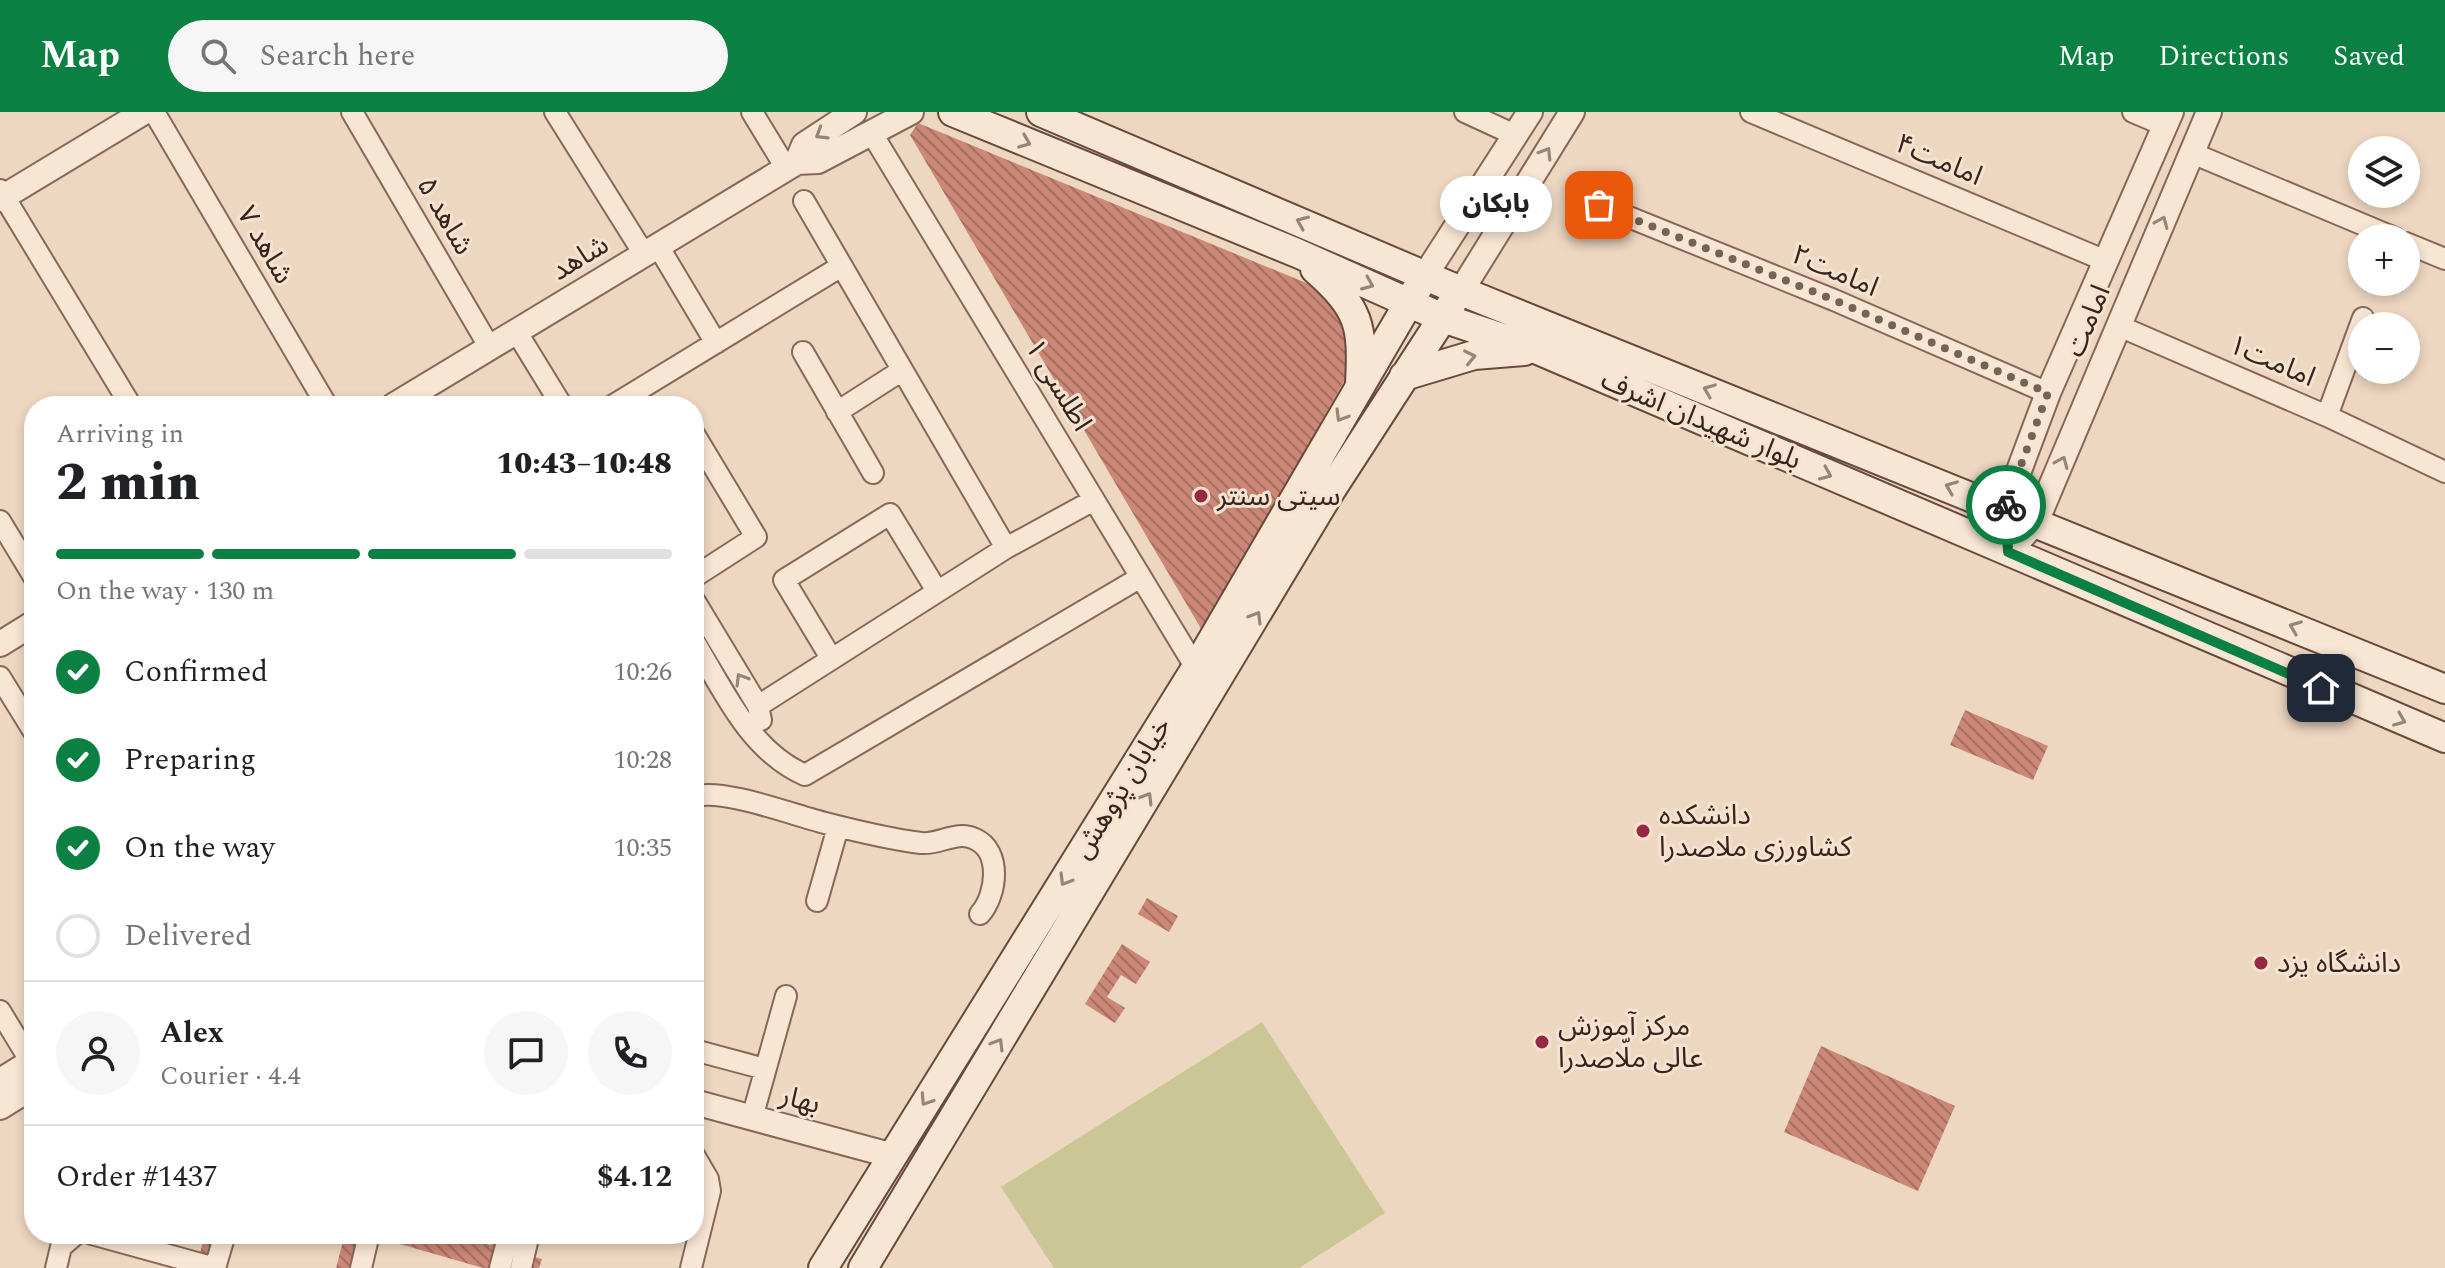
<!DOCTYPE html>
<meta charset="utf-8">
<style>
body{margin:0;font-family:Spectral,"Noto Sans Arabic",serif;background:#f6f6f6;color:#202124;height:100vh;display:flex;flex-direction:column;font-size:30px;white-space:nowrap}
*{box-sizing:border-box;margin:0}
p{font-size:26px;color:#757577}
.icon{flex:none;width:44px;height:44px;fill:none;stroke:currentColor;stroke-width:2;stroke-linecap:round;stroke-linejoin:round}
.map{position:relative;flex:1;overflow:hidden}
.side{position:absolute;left:24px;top:284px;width:680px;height:848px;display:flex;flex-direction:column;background:#fff;border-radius:32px;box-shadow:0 4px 12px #0003}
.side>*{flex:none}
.fabs{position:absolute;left:2348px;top:24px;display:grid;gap:16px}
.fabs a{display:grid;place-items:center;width:72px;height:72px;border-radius:50%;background:#fff;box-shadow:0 4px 12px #0003;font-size:40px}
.pin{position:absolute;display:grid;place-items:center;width:68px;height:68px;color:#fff;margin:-34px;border-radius:16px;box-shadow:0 4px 12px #0006}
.courier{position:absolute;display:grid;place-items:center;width:80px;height:80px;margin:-40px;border:6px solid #0b8043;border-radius:50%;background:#fff;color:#222;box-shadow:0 2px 10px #0007}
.bubble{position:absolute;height:56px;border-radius:28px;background:#fff;box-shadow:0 4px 12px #0003;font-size:26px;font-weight:800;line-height:56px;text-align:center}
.overview em{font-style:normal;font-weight:800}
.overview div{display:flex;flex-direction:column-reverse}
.overview{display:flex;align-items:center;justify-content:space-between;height:136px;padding:0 32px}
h1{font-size:52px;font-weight:800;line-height:60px}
.bar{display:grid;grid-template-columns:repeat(4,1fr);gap:12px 8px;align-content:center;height:96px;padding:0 32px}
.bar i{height:10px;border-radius:6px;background:#e0e0e0}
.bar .active{background:#0b8043}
.bar p{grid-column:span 4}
.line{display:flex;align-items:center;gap:20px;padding:0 32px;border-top:2px solid #e0e0e0}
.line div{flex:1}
.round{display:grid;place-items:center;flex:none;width:84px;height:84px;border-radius:42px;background:#f6f6f6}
ol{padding:0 32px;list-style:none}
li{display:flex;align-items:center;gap:24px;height:88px}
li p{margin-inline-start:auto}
li .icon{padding:8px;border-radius:50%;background:#0b8043;color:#fff;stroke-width:4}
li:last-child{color:#757577}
li i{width:44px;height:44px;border:4px solid #e0e0e0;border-radius:50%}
header{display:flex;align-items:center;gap:48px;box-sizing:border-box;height:112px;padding:0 40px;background:#0b8043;color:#fff}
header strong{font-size:38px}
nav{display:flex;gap:44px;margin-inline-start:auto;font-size:28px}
.search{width:560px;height:72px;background:#f6f6f6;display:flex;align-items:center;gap:20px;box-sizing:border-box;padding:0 28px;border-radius:44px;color:#757577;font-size:30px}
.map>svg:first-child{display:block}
.green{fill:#cbc695}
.building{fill:url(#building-back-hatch)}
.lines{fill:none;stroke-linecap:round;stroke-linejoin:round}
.minor-casing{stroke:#876759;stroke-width:24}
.tertiary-casing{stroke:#876759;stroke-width:28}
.secondary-casing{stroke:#68493c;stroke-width:32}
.minor{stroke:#f8e6d4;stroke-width:20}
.tertiary{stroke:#f8e6d4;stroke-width:24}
.secondary{stroke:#f8e6d4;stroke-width:28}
.oneway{stroke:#978578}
.done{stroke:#766356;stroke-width:8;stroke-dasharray:0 14.4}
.route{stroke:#0b8043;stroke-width:10}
.poi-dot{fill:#952941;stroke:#f5e2d0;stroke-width:3}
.labels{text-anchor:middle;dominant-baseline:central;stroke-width:6;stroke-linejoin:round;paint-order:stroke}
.street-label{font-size:28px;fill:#36241d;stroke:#f5e2d0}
.poi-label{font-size:28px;fill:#36241d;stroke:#f5e2d0;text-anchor:start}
</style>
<header>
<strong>Map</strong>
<div class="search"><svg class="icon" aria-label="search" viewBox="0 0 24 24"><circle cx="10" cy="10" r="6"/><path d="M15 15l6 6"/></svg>Search here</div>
<nav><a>Map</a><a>Directions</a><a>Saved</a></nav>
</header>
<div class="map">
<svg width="2445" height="1156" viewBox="0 0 2445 1156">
<defs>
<pattern id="building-back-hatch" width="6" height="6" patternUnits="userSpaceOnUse" patternTransform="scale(2)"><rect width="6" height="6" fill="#c87"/><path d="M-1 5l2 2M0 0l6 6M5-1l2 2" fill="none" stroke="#a66f61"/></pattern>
</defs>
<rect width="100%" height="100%" fill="#eed7c1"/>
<path class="green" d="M1262,910l123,191 -86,55h-245l-53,-81z"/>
<path class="building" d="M918,11l427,176 11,61 -153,272 -293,-497z
M1965,598l83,36 -15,34 -83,-35z
M1147,786l31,18 -9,16 -31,-18z
M1122,832l28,18 -14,22 -15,-9 -14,22 18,11 -10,15 -30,-19z
M1821,934l134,60 -37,85 -134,-59z
M205,1122h27l-36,34z
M345,1122h105l41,11 3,-11h27l-5,18 26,7 -3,9h-56l-111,-32 -9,32h-27z"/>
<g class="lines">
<g class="minor-casing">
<path id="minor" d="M154,0l173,294
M352,0l138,236
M555,0l89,142
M752,0l34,56
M1465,0l50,23
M1751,0l355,149
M2133,0l33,14
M871,20l325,536
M2192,41l203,85
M0,78l131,216
M804,89l202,347
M1599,93l235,95 214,93
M2406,131l39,16
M658,134l58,97
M2119,214l208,90 118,56
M516,219l46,75
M803,240l70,121
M612,294l228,-139
M837,300l64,-41
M2327,304l36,-98
M694,322l62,103 -62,40
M0,409l34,56
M694,488l64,106 3,14
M694,529c29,49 56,110 111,134l336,-198
M831,546l-47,-78 106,-66 47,77
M0,565l34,55
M758,594l248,-158 88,-48
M694,685c26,-10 102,19 131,26 31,8 64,16 96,20 19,2 35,-13 54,-4 27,12 22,56 5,75
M817,789l21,-74
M0,899l31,51
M694,938l71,19
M752,1006l34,-122
M92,1122l123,34
M56,1156l5,-21 15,-13
M215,1156l10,-34
M361,1156l8,-34
M500,1156l9,-34
M521,1156l8,-34
M691,1156l19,-77 -2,-12 -14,-24"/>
</g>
<g class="tertiary-casing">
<path id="tertiary" d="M797,50l7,-17 50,-33
M0,87l144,-87
M1426,162l104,-162
M1461,179l111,-179
M393,294l404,-244 21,-1 93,-49
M2006,416l-1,-20 43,-115 123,-281
M2008,440l28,-30 173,-410
M0,532l34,-21
M0,969l34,-21
M694,990l196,53
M0,995l34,-21"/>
</g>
<g class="secondary-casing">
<path id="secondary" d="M953,0l344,141 146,65 95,32 907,388
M1041,0l420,179 984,398
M1315,157c45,40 48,56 45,114
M1404,264l70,-21 50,-4
M823,1156l373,-600 222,-381
M863,1156l468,-778 120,-185"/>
</g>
<use href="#minor" class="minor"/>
<use href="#tertiary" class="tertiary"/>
<use href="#secondary" class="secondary"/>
</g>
<defs><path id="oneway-chevron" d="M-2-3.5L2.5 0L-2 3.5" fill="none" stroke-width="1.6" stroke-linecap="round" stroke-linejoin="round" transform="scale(2)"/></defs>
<g class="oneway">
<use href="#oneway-chevron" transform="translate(821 22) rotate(148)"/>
<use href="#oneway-chevron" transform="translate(1025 30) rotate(22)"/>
<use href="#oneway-chevron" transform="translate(1546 41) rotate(-58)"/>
<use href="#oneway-chevron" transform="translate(1302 110) rotate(-157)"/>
<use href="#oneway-chevron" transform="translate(2162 110) rotate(-67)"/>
<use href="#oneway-chevron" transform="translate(1368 172) rotate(23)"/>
<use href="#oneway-chevron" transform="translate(1470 245) rotate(-12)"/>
<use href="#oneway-chevron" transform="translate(1709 278) rotate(-158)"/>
<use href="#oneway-chevron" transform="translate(1341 304) rotate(121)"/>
<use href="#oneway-chevron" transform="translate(2062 350) rotate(-67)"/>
<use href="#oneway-chevron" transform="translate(1826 362) rotate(23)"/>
<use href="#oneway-chevron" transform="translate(1951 375) rotate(-158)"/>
<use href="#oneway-chevron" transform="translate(1256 505) rotate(-59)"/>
<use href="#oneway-chevron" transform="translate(2295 515) rotate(-158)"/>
<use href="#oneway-chevron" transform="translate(741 567) rotate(-121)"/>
<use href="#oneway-chevron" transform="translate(2400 608) rotate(22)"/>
<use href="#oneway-chevron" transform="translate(1147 686) rotate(-59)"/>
<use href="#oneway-chevron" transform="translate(1065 768) rotate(121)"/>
<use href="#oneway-chevron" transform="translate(998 932) rotate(-59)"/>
<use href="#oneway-chevron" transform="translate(926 988) rotate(123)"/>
</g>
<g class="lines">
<path class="done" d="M1599,93l235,95 214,93 -42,112"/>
<path class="route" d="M2006,393l2,47 313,136"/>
</g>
<g class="poi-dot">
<circle cx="1201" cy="384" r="8"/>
<circle cx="1643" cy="719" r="8"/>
<circle cx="2261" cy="851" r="8"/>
<circle cx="1542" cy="930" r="8"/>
</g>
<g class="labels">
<g class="street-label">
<text transform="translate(1939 48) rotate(23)">امامت۴</text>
<text transform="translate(445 104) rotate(60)">شاهد ۵</text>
<text transform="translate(265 133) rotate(60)">شاهد ۷</text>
<text transform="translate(580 146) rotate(-31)">شاهد</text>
<text transform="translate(1835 159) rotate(23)">امامت۲</text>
<text transform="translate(2088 209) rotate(-67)">امامت</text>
<text transform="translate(2272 249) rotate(23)">امامت۱</text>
<text transform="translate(1058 273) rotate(59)">اطلسی ۱</text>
<text transform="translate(1701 308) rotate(23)">بلوار شهیدان اشرف</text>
<text transform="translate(1122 676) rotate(-58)">خیابان پژوهش</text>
<text transform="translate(800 988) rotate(15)">بهار</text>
</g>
<g class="poi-label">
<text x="1217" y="384">سیتی سنتر</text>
<text x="1659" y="703">دانشکده<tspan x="1659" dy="32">کشاورزی ملاصدرا</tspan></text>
<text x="2277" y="851">دانشگاه یزد</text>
<text x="1558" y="914">مرکز آموزش<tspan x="1558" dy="32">عالی ملّاصدرا</tspan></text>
</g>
</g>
</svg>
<div class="fabs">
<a><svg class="icon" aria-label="layers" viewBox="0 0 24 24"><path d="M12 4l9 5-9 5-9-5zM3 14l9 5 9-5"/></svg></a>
<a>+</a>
<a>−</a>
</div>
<div class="pin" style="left:1599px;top:93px;background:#ea580c"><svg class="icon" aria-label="bag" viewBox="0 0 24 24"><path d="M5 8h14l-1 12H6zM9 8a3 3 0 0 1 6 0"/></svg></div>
<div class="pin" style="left:2321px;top:576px;background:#1f2937"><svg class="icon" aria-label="home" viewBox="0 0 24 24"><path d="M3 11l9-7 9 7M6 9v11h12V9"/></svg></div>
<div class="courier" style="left:2006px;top:393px"><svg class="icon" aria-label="bike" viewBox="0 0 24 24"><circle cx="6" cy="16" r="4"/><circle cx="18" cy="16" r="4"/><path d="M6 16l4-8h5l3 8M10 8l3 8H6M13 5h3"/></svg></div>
<div class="bubble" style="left:1440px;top:64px;width:112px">بابکان</div>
<section class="side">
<div class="overview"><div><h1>2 min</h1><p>Arriving in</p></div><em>10:43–10:48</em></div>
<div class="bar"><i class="active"></i><i class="active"></i><i class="active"></i><i></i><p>On the way · 130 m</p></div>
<ol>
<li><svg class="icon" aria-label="check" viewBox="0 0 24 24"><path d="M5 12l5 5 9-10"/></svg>Confirmed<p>10:26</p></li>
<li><svg class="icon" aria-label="check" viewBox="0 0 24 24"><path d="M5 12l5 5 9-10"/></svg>Preparing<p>10:28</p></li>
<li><svg class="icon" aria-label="check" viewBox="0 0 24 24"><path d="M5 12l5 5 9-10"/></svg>On the way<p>10:35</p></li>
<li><i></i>Delivered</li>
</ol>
<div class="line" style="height:144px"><a class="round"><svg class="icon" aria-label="person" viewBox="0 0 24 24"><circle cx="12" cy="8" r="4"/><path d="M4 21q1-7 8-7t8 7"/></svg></a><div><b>Alex</b><p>Courier · 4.4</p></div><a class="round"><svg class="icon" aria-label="chat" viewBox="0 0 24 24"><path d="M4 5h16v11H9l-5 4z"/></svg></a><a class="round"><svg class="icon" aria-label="phone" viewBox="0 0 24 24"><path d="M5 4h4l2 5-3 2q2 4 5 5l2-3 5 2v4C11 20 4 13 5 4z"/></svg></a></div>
<div class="line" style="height:104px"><div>Order #1437</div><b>$4.12</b></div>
</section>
</div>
